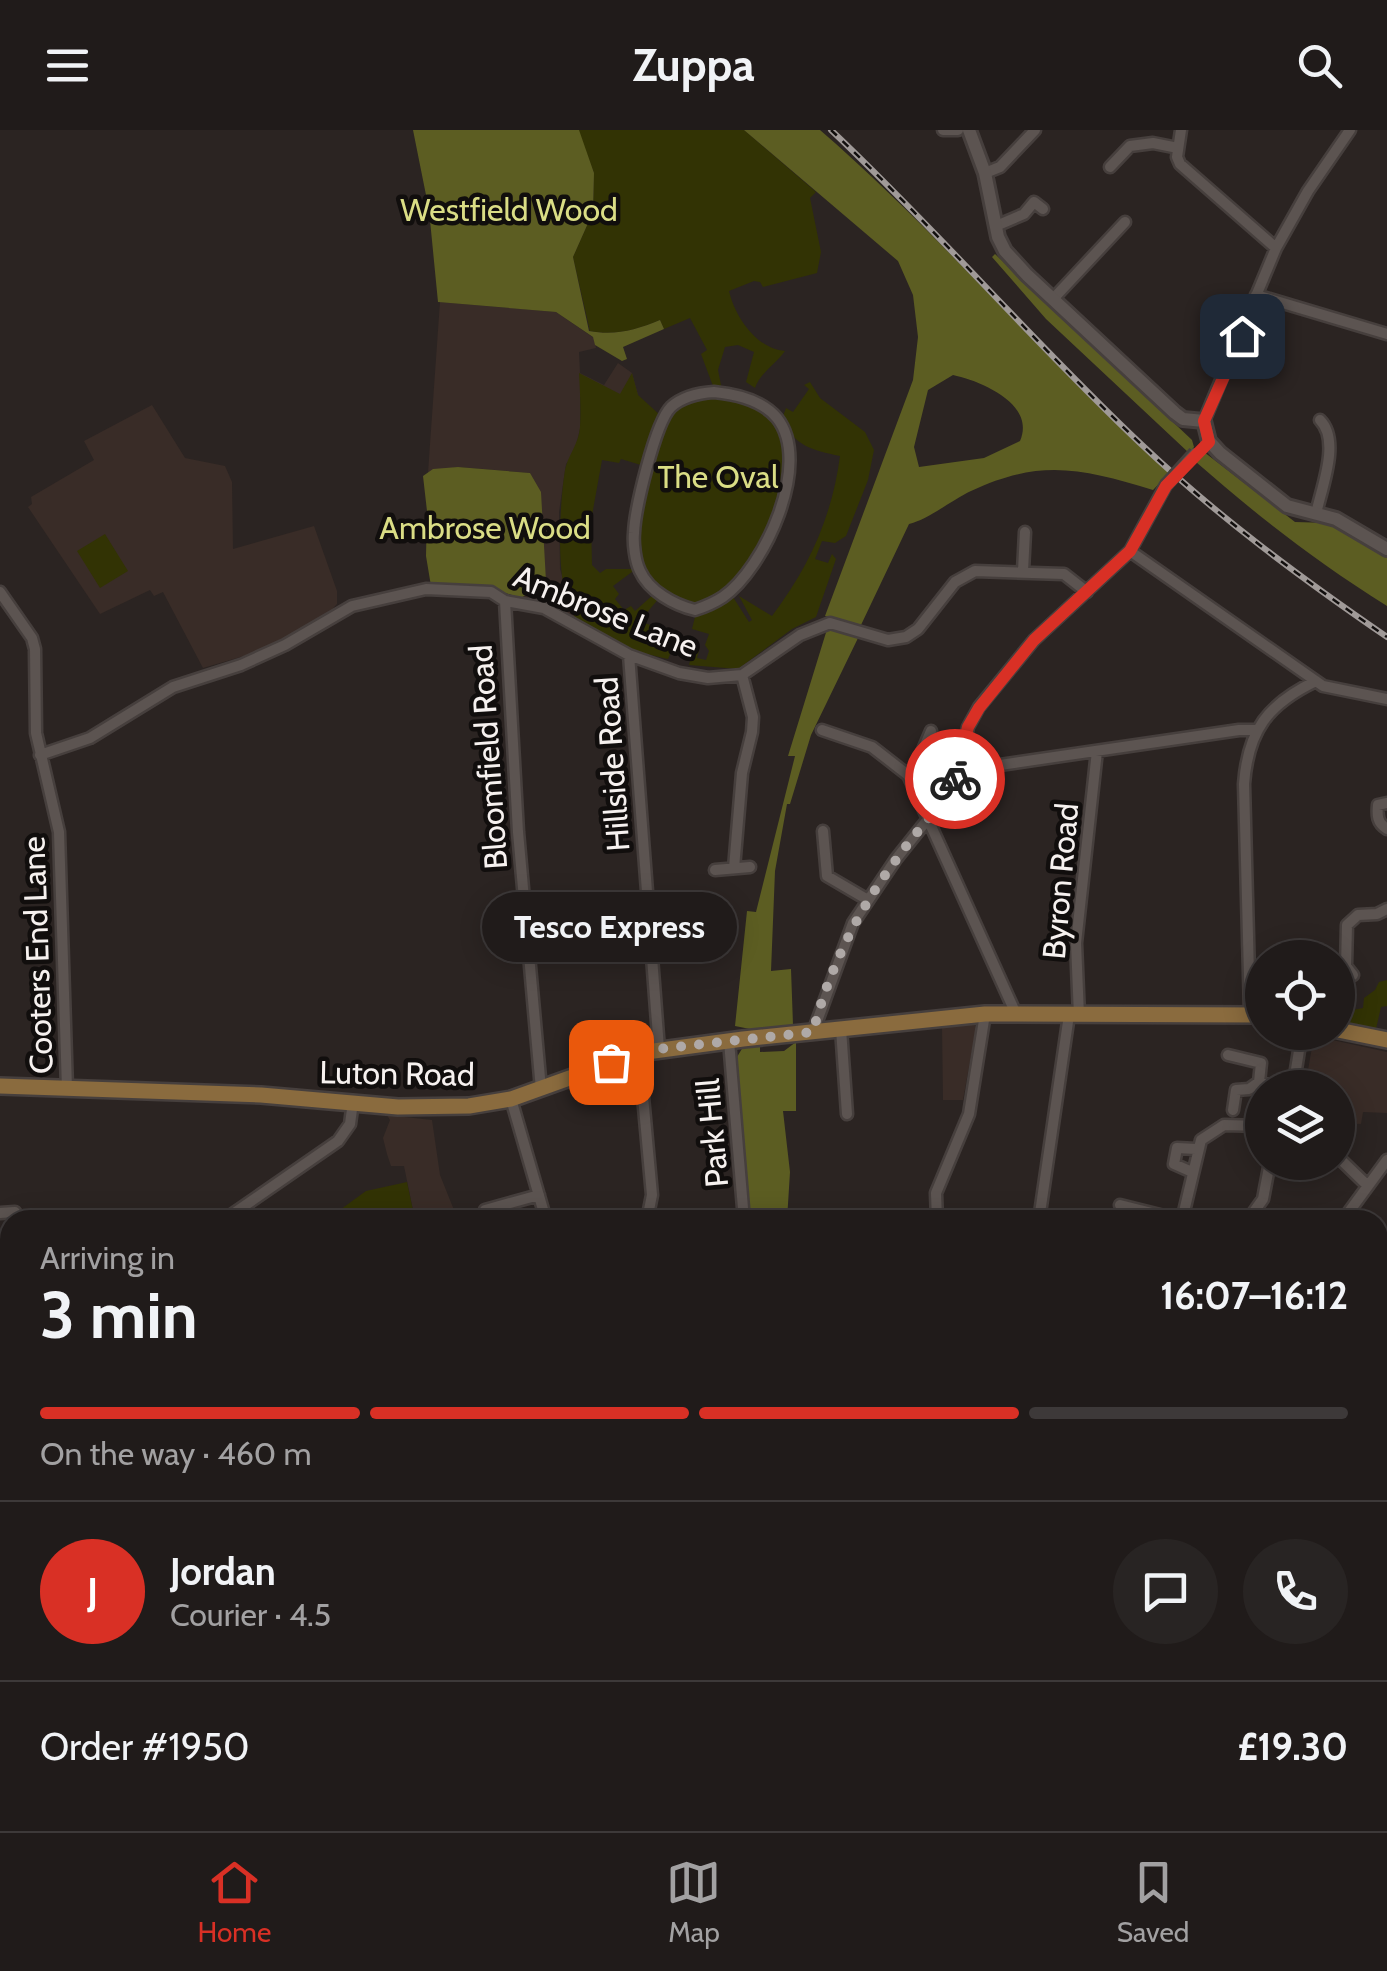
<!DOCTYPE html>
<meta charset="utf-8">
<style>
body{margin:0;font-family:Cabin,sans-serif;background:#282423;color:#f1f3f6;height:100vh;display:flex;flex-direction:column;font-size:38px;white-space:nowrap}
*{box-sizing:border-box;margin:0}
p{font-size:32px;color:#a2a1a2}
.icon{flex:none;width:55px;height:55px;fill:none;stroke:currentColor;stroke-width:2;stroke-linecap:round;stroke-linejoin:round}
.map{position:relative;flex:1;overflow:hidden}
.details{position:absolute;left:0px;top:1080px;width:1388px;height:622px;display:flex;flex-direction:column;background:#201b1a;border-radius:30px 30px 0 0;box-shadow:0 5px 25px #0003,0 0 0 2px #3d3939}
.details>*{flex:none}
.tools{position:absolute;left:1245px;top:810px;display:grid;gap:20px}
.tools a{display:grid;place-items:center;width:110px;height:110px;border-radius:50%;background:#201b1a;box-shadow:0 5px 25px #0003,0 0 0 2px #3d3939;font-size:50px}
.pin{position:absolute;display:grid;place-items:center;width:85px;height:85px;color:#fff;margin:-42px;border-radius:20px;box-shadow:0 5px 15px #0006}
.courier{position:absolute;display:grid;place-items:center;width:100px;height:100px;margin:-50px;border:8px solid #d93025;border-radius:50%;background:#fff;color:#222;box-shadow:0 2px 12px #0007}
.bubble{position:absolute;height:70px;border-radius:35px;background:#201b1a;box-shadow:0 5px 25px #0003,0 0 0 2px #3d3939;font-size:32px;font-weight:700;line-height:70px;text-align:center}
.summary em{font-style:normal;font-weight:700}
.summary div{display:flex;flex-direction:column-reverse}
.summary{display:flex;align-items:center;justify-content:space-between;height:170px;padding:0 40px}
h1{font-size:65px;font-weight:700;line-height:75px}
.bar{display:grid;grid-template-columns:repeat(4,1fr);gap:15px 10px;align-content:center;height:120px;padding:0 40px}
.bar i{height:12px;border-radius:8px;background:#3d3939}
.bar .active{background:#d93025}
.bar p{grid-column:span 4}
.line{display:flex;align-items:center;gap:25px;padding:0 40px;border-top:2px solid #3d3939}
.line div{flex:1}
.round{display:grid;place-items:center;flex:none;width:105px;height:105px;border-radius:52px;background:#282423}
header{display:flex;justify-content:space-between;align-items:center;height:130px;padding:0 40px;background:#201b1a;font-size:45px;font-weight:700}
.tab-bar{display:flex;justify-content:space-around;align-items:center;height:140px;border-top:2px solid #3d3939;background:#201b1a;font-size:28px;color:#a2a1a2}
.tab-bar a{display:grid;justify-items:center;gap:5px}
.tab-bar .active{color:#d93025}
.map>svg:first-child{display:block}
.built{fill:#392c27}
.green{fill:#323304}
.forest{fill:#5c5d22;fill-rule:evenodd}
.lines{fill:none;stroke-linecap:round;stroke-linejoin:round}
.minor-casing{stroke:#463f3d;stroke-width:15}
.tertiary-casing{stroke:#463f3d;stroke-width:18}
.primary-casing{stroke:#463f3d;stroke-width:20}
.minor{stroke:#5c5451;stroke-width:10}
.tertiary{stroke:#5c5451;stroke-width:12}
.primary{stroke:#8a6b3e;stroke-width:15}
.rail-casing{stroke:#a09a98;stroke-width:6}
.rail{stroke:#110e0d;stroke-width:2.5;stroke-dasharray:8;stroke-linecap:butt}
.minor-bridge-casing{stroke:#463f3d;stroke-width:15;stroke-linecap:butt}
.minor-bridge{stroke:#5c5451;stroke-width:10}
.done{stroke:#afa9a7;stroke-width:10;stroke-dasharray:0 18}
.route{stroke:#d93025;stroke-width:12}
.labels{text-anchor:middle;dominant-baseline:central;stroke-width:9;stroke-linejoin:round;paint-order:stroke}
.park-label{font-size:32px;fill:#dadd85;stroke:#110e0d}
.street-label{font-size:32px;fill:#f6f1ef;stroke:#110e0d}
</style>
<header><svg class="icon" aria-label="menu" viewBox="0 0 24 24"><path d="M4 6h16M4 12h16M4 18h16"/></svg>Zuppa<svg class="icon" aria-label="search" viewBox="0 0 24 24"><circle cx="10" cy="10" r="6"/><path d="M15 15l6 6"/></svg></header>
<div class="map">
<svg width="1387" height="1701" viewBox="0 0 1387 1701">
<rect width="100%" height="100%" fill="#2b2422"/>
<path class="built" d="M440,172l116,10 38,26 2,10 -17,4 1,21 24,12 14,-22 14,10 6,22 -58,2v32l-6,25 -8,10 -7,48 1,57 15,49 -21,-13 -5,-7h-28l25,-17 -16,-108 -72,-6 -30,6z
M152,275l33,53 40,8 7,16 1,67 81,-23 23,65v13l-11,12 -65,35 -58,17 -40,-76 -9,4 -4,-6 -50,24 -72,-107 4,-3 -1,-7 63,-37 -10,-19z
M974,893l2,5 -13,72h-20l-1,-73z
M1314,906l73,16v61l-24,-1 -2,12 -23,-1v-35l-33,-1z
M387,985l45,5 8,55 14,35v10h-39l-11,-54h-13l-4,-12 -4,-16 7,-18z
M507,1692h238v1l-1,8h-240z"/>
<path class="green" d="M578,0h166l72,62 -6,6 11,54 -4,21 -54,14 -3,-5 -6,-1 -25,10c6,26 28,58 56,60 -9,13 -25,22 -30,37l-9,-6 8,-30 -16,-7 -13,2 -7,23 4,20 -9,-4 -12,-32 6,-4 -17,-32 -26,11 -4,-9c-24,10 -45,16 -70,11l-17,-74 20,-45 1,-39z
M579,243l41,21 12,-21 6,22 23,21 -12,37 -4,-2 -4,14 -20,-6 -2,4 -17,-3 -11,61 1,44 8,8 6,-4h30l-23,17 6,8 -4,5 9,11 7,-4 4,5 19,-17 6,3 -20,24 15,6 1,5 15,-3 4,14 -7,16c-30,-7 -69,-16 -91,-40 -24,-24 -17,-118 -12,-149 3,-15 14,-26 15,-43 1,-17 0,-36 -1,-54z
M810,252l10,16 45,34 9,18 -6,30 -22,56 -11,7 -13,-2 -7,18 13,4 4,-9 4,5 -20,58 -24,12 -54,40 -49,-4 2,-8 -6,-1 3,-8 11,3 -2,7 9,2 3,-9 -4,-6 4,-11 -17,-5 4,-16 35,-19 18,28 3,-2 -13,-24 33,20c37,-49 60,-99 68,-160 -28,-6 -46,-10 -58,-37l4,-11 7,4 16,-23 -5,-4z
M714,265c12,3 27,4 38,9 66,32 19,148 -22,183 -9,8 -23,14 -33,20 -24,-10 -41,-16 -55,-40 -11,-21 11,-130 24,-150 11,-16 32,-19 48,-22z
M105,404l23,37 -28,17 -23,-37z
M1387,850v26l-6,1 -5,22 -29,-6 1,-12 15,-3 1,-10 11,-8 4,-8z
M407,1052l8,38h-89l40,-29z"/>
<path class="forest" d="M413,0h166l15,43 -1,39 -20,45 16,74c26,5 47,-1 71,-11l4,9 -41,18 4,12 -5,2 -27,-16 -2,-8 -37,-25 -118,-10 -9,-92z
M744,0h76c124,107 228,234 349,343l-16,17c-70,-21 -112,-32 -182,1 -19,9 -44,29 -62,33l-48,101 -36,-9 88,-236 5,-43 -5,-42 -15,-34zM953,245c28,6 83,29 67,66l-36,17 -65,9 -5,-20 14,-57z
M995,124l197,186 2,7 -5,6 -143,-134 -54,-62z
M1204,322l91,70 34,1 21,8 34,25 3,2v48c-73,-46 -127,-88 -191,-144z
M458,337l72,6 11,19 5,89 -25,17 -37,-12h-53l-5,-30 1,-45 -4,-35 10,-7z
M828,496l31,10 -48,99 -21,69h-3l-12,67 -4,100 20,-2 2,56 -43,4 -15,-3 12,-115 9,1 39,-156h-7z
M796,912v69h-13l7,61 -3,48h-37l-13,-163 6,-10 17,-1v6l24,-1z"/>
<g class="lines">
<g class="minor-casing">
<path id="minor" d="M943,0h15
M1181,0l-4,27 3,7 96,84
M1110,37l20,-21 23,-3 25,5
M985,43l15,-6 35,-37
M996,96l28,-12 10,-12 9,7
M1256,165l131,39
M1053,169l72,-77
M714,262c21,2 48,8 63,26 36,45 -13,151 -54,179 -9,6 -19,10 -28,13 -21,-5 -46,-19 -55,-39 -5,-10 -7,-28 -6,-38 1,-24 21,-110 37,-126 11,-10 28,-14 43,-15z
M1204,291l72,-173 32,-57 42,-61
M1316,384c5,-25 25,-73 4,-94
M1130,421l193,135 64,13
M1023,441l2,-39
M0,462l32,46 3,11 1,84 23,99 8,257
M505,471l13,231 23,257
M629,525l30,394
M822,600l50,17 36,28 108,239
M40,625l50,-17 83,-51 68,-22 44,-20 67,-39 74,-17 65,3 14,9 39,7 85,47 50,18 29,5 34,-3 58,-40 30,-12 58,17 18,-3 12,-8 37,-47 20,-11 89,3 23,18
M959,641l280,-41h19
M908,645l9,-11 14,-33
M1387,673l-9,2c-1,10 -1,18 9,24
M823,701l4,45 41,24
M734,738l8,-95 10,-41 1,-15 -11,-42
M715,740l35,-3
M1353,845l-7,-9 1,-41 11,-10 19,-1 10,-5
M1250,883l-6,-229c4,-54 24,-80 72,-103
M1079,886l-3,-73 21,-192
M841,899l6,85
M813,902l40,-109 43,-64 52,-65 11,-23 9,-44 11,-20 55,-67 96,-89 36,-66
M729,911l15,179
M639,923l13,142 -5,25
M1228,925l33,8 -2,19
M1293,958l9,-56
M511,969l35,121
M1233,980l3,-20 13,-1 10,-7 20,6
M1338,1027l30,29
M1192,1042l-18,-8 3,-16 19,1
M1120,1075l60,15
M485,1080l54,-15
M0,1083l15,-1
M224,1090l114,-79 12,-17 3,-22
M937,1090l-1,-27 33,-79 16,-100
M1039,1090l30,-205
M1182,1090l19,-80 23,-15 38,1
M1248,1090l15,-21 7,-37
M1343,1090l44,-60
M0,1262l10,3
M1378,1275l9,2
M0,1366l10,-30
M1378,1389l9,3
M0,1414l10,3
M1378,1500l9,1
M1378,1609l9,2
M174,1692l20,9
M8,1701l9,-9
M819,1701l2,-9
M1004,1701l6,-9
M1126,1701l2,-9
M1306,1701l1,-9"/>
</g>
<g class="tertiary-casing">
<path id="tertiary" d="M969,0l16,43 13,64 7,14 22,24 148,138 8,6 21,2 5,20 11,12 67,53 49,13 51,30"/>
</g>
<g class="primary-casing">
<path id="primary" d="M1338,900l49,10
M0,956l261,9 137,12 71,-1 42,-7 128,-46 104,-14 242,-25 277,1"/>
</g>
<use href="#minor" class="minor"/>
<use href="#tertiary" class="tertiary"/>
<use href="#primary" class="primary"/>
<g class="rail-casing">
<path id="rail" d="M831,0c107,101 203,213 310,314 76,72 160,134 246,193"/>
</g>
<use href="#rail" class="rail"/>
<g class="minor-bridge-casing">
<path id="minor-bridge" d="M1166,355l29,-32"/>
</g>
<use href="#minor-bridge" class="minor-bridge"/>
</g>
<g class="lines">
<path class="done" d="M611,932l47,-13 155,-17c16,-63 44,-120 83,-172 19,-28 44,-51 59,-81"/>
<path class="route" d="M955,649l13,-52 11,-19 55,-68 96,-89 36,-65 43,-44 -5,-21 38,-85"/>
</g>
<g class="labels">
<g class="park-label">
<text x="509" y="79">Westfield Wood</text>
<text x="718" y="346">The Oval</text>
<text x="485" y="397">Ambrose Wood</text>
</g>
<g class="street-label">
<text transform="translate(606 481) rotate(22)">Ambrose Lane</text>
<text transform="translate(488 627) rotate(-94)">Bloomfield Road</text>
<text transform="translate(612 634) rotate(-94)">Hillside Road</text>
<text transform="translate(1060 751) rotate(-85)">Byron Road</text>
<text transform="translate(37 825) rotate(-92)">Cooters End Lane</text>
<text transform="translate(397 943) rotate(1)">Luton Road</text>
<text transform="translate(712 1003) rotate(-95)">Park Hill</text>
</g>
</g>
</svg>
<div class="tools">
<a><svg class="icon" aria-label="locate" viewBox="0 0 24 24"><circle cx="12" cy="12" r="6"/><path d="M12 2v4M12 18v4M2 12h4M18 12h4"/></svg></a>
<a><svg class="icon" aria-label="layers" viewBox="0 0 24 24"><path d="M12 4l9 5-9 5-9-5zM3 14l9 5 9-5"/></svg></a>
</div>
<div class="pin" style="left:611px;top:932px;background:#ea580c"><svg class="icon" aria-label="bag" viewBox="0 0 24 24"><path d="M5 8h14l-1 12H6zM9 8a3 3 0 0 1 6 0"/></svg></div>
<div class="pin" style="left:1242px;top:206px;background:#1f2937"><svg class="icon" aria-label="home" viewBox="0 0 24 24"><path d="M3 11l9-7 9 7M6 9v11h12V9"/></svg></div>
<div class="courier" style="left:955px;top:649px"><svg class="icon" aria-label="bike" viewBox="0 0 24 24"><circle cx="6" cy="16" r="4"/><circle cx="18" cy="16" r="4"/><path d="M6 16l4-8h5l3 8M10 8l3 8H6M13 5h3"/></svg></div>
<div class="bubble" style="left:482px;top:762px;width:255px">Tesco Express</div>
<section class="details">
<div class="summary"><div><h1>3 min</h1><p>Arriving in</p></div><em>16:07–16:12</em></div>
<div class="bar"><i class="active"></i><i class="active"></i><i class="active"></i><i></i><p>On the way · 460 m</p></div>
<div class="line" style="height:180px"><b class="round" style="background:#d93025;color:#fff">J</b><div><b>Jordan</b><p>Courier · 4.5</p></div><a class="round"><svg class="icon" aria-label="chat" viewBox="0 0 24 24"><path d="M4 5h16v11H9l-5 4z"/></svg></a><a class="round"><svg class="icon" aria-label="phone" viewBox="0 0 24 24"><path d="M5 4h4l2 5-3 2q2 4 5 5l2-3 5 2v4C11 20 4 13 5 4z"/></svg></a></div>
<div class="line" style="height:130px"><div>Order #1950</div><b>£19.30</b></div>
</section>
</div>
<nav class="tab-bar">
<a class="active"><svg class="icon" aria-label="home" viewBox="0 0 24 24"><path d="M3 11l9-7 9 7M6 9v11h12V9"/></svg>Home</a>
<a><svg class="icon" aria-label="map" viewBox="0 0 24 24"><path d="M3 6l6-2 6 2 6-2v14l-6 2-6-2-6 2zM9 4v14M15 6v14"/></svg>Map</a>
<a><svg class="icon" aria-label="saved" viewBox="0 0 24 24"><path d="M7 4h10v16l-5-4-5 4z"/></svg>Saved</a>
</nav>
